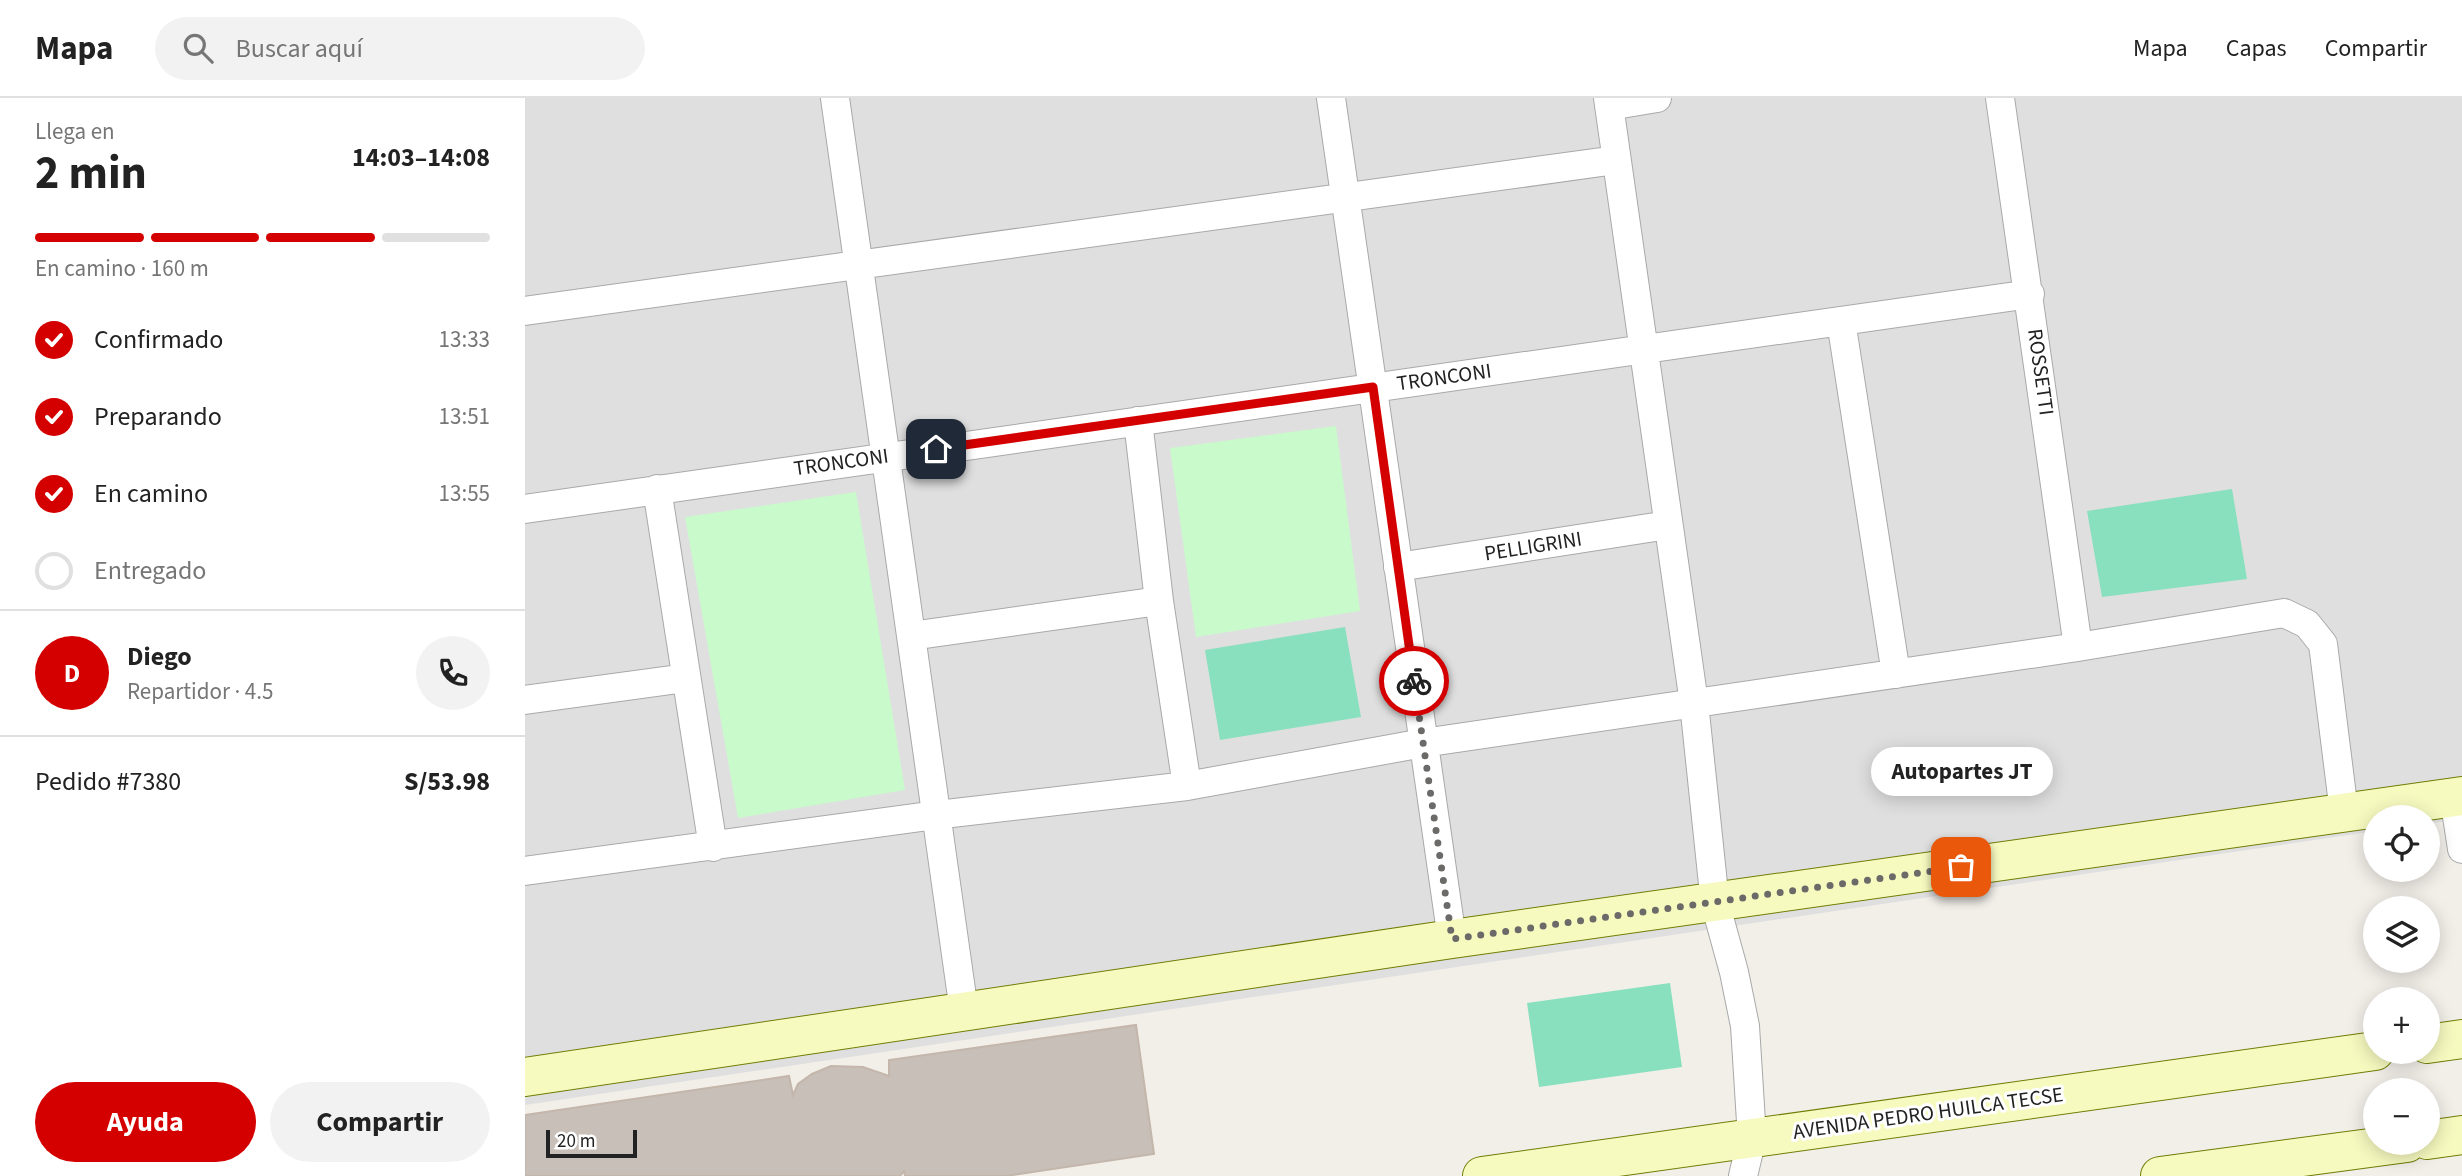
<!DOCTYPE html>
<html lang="es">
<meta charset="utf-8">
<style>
body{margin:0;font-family:"Source Sans 3",sans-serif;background:#f2f2f2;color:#222;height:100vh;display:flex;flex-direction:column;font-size:26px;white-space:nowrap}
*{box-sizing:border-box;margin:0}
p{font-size:23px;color:#767676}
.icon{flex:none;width:38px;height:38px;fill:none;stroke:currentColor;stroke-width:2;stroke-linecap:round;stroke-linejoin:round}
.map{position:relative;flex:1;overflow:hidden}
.details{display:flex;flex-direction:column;background:#fff;width:525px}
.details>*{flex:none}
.controls{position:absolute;left:1838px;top:707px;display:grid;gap:14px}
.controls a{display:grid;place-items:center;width:77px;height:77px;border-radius:50%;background:#fff;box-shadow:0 4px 18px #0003;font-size:35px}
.scale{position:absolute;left:21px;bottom:18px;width:91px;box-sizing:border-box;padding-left:7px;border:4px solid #222;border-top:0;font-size:19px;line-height:24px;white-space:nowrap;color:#222;-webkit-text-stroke:5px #fff;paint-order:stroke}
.pin{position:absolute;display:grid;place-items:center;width:60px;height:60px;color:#fff;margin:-30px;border-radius:14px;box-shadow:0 4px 10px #0006}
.courier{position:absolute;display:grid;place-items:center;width:70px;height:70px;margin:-35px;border:5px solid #d40000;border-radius:50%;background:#fff;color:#222;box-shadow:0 2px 9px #0007}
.bubble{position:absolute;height:49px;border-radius:24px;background:#fff;box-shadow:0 4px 18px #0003;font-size:23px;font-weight:700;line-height:49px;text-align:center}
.head em{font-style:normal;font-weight:700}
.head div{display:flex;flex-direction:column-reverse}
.head{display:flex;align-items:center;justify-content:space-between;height:119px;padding:0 35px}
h1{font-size:46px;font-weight:700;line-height:52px}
.bar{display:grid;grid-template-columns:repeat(4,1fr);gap:10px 7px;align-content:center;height:84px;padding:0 35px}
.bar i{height:9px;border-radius:5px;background:#e0e0e0}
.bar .active{background:#d40000}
.bar p{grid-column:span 4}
.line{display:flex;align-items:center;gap:18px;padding:0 35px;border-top:2px solid #e0e0e0}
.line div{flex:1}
.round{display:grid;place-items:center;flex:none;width:74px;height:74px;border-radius:37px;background:#f2f2f2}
ol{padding:0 35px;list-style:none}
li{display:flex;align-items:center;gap:21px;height:77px}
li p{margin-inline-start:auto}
li .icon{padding:7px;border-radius:50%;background:#d40000;color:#fff;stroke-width:4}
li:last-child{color:#767676}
li i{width:38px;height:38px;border:4px solid #e0e0e0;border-radius:50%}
.action{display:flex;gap:14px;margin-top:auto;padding:14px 35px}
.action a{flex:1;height:80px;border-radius:42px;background:#d40000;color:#fff;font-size:28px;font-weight:700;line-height:80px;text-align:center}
.action a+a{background:#f2f2f2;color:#222}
header{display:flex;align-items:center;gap:42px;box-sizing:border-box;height:98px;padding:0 35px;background:#fff;border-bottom:2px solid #e0e0e0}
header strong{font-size:33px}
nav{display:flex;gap:38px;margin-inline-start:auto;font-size:24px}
.search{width:490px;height:63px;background:#f2f2f2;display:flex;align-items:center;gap:18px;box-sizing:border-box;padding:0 24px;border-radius:38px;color:#767676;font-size:26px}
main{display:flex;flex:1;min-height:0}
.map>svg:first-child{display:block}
.residential{fill:#e0dfdf}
.park{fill:#c8facc}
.pitch{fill:#88e0be}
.building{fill:#c7bfb8;stroke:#c4b6ab;stroke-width:2}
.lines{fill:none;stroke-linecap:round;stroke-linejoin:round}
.street-casing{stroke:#a9a9a9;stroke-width:30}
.secondary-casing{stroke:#707d05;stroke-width:40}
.street{stroke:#fff;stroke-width:28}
.secondary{stroke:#f7fabf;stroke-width:38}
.done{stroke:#6b6a68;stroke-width:7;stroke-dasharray:0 12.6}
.route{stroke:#d40000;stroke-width:9}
.labels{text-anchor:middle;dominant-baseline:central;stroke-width:6;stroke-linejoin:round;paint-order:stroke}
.street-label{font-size:21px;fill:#222;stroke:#fff}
</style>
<header>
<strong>Mapa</strong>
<div class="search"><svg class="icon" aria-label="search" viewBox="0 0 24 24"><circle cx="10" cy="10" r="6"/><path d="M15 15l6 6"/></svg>Buscar aquí</div>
<nav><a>Mapa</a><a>Capas</a><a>Compartir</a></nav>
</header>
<main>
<section class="details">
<div class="head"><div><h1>2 min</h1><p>Llega en</p></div><em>14:03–14:08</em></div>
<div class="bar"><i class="active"></i><i class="active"></i><i class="active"></i><i></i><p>En camino · 160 m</p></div>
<ol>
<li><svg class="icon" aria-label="check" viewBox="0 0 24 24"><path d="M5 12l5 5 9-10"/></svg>Confirmado<p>13:33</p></li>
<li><svg class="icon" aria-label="check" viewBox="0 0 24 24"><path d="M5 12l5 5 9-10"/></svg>Preparando<p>13:51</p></li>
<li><svg class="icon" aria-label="check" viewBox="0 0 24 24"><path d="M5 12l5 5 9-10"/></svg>En camino<p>13:55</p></li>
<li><i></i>Entregado</li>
</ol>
<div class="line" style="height:126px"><b class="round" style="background:#d40000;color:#fff">D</b><div><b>Diego</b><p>Repartidor · 4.5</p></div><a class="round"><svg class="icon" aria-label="phone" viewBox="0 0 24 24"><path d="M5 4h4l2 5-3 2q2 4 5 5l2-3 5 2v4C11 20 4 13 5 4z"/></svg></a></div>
<div class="line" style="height:91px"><div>Pedido #7380</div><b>S/53.98</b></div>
<div class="action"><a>Ayuda</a><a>Compartir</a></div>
</section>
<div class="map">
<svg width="1937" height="1078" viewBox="0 0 1937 1078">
<rect width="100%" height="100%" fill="#f2efe9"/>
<path class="residential" d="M0,0h1937v721l-35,5v-7h-52v14l-1850,274z"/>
<path class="park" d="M811,328l24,185 -164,26 -26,-189z
M331,394l49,298 -167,28 -53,-301z"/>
<path class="pitch" d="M1707,391l15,90 -145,18 -15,-86z
M820,529l16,90 -141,23 -15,-90z
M1145,885l12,84 -143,20 -12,-84z"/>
<path class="building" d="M611,927l18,129 -148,22h-101l-1,-5 -4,5h-375v-61l264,-39 4,19 5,-11 14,-10 19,-8 32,1 26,9v-16z"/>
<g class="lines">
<g class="street-casing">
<path id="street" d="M310,0l129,913
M806,0l121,841
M1083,0l86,605 21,200 19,69 11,54 7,112 -9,38
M1475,0l78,549
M1084,8l48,-8
M0,213l1091,-151
M1316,223l55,353
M613,323l21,180 28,185
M132,391l56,358
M0,411l1505,-215
M873,469l270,-42
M386,538l248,-35
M0,602l161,-22
M1929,699l8,52
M0,773l411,-56 251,-29 236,-43 655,-96 206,-34 23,11 16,20 21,168"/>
</g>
<g class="secondary-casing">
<path id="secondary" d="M1902,946l35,-5
M0,979l927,-138 1010,-143
M1902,1042l35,-5
M957,1078l893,-125
M1635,1078l247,-33"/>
</g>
<use href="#street" class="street"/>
<use href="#secondary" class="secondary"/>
</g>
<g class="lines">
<path class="done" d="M889,583l38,258 509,-72"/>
<path class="route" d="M411,351l437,-62 41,294"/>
</g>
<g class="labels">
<g class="street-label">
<text transform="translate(1516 274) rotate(82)">ROSSETTI</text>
<text transform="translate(919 279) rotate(-8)">TRONCONI</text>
<text transform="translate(316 364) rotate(-8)">TRONCONI</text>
<text transform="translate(1008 448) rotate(-9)">PELLIGRINI</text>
<text transform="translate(1403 1015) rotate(-8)">AVENIDA PEDRO HUILCA TECSE</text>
</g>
</g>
</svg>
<div class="controls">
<a><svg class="icon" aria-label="locate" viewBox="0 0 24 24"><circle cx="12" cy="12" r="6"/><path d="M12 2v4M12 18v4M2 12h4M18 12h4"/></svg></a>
<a><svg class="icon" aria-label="layers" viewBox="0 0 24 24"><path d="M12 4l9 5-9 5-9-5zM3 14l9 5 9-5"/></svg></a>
<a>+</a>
<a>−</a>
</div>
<div class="scale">20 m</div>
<div class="pin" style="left:1436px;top:769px;background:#ea580c"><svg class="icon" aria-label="bag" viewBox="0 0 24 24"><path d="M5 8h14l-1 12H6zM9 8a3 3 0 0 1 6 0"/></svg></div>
<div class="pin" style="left:411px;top:351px;background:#1f2937"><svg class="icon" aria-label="home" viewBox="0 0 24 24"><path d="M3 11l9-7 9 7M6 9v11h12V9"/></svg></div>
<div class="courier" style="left:889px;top:583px"><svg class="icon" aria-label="bike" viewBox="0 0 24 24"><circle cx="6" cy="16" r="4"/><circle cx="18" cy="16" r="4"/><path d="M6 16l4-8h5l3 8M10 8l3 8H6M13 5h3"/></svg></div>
<div class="bubble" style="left:1346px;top:649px;width:182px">Autopartes JT</div>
</div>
</main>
